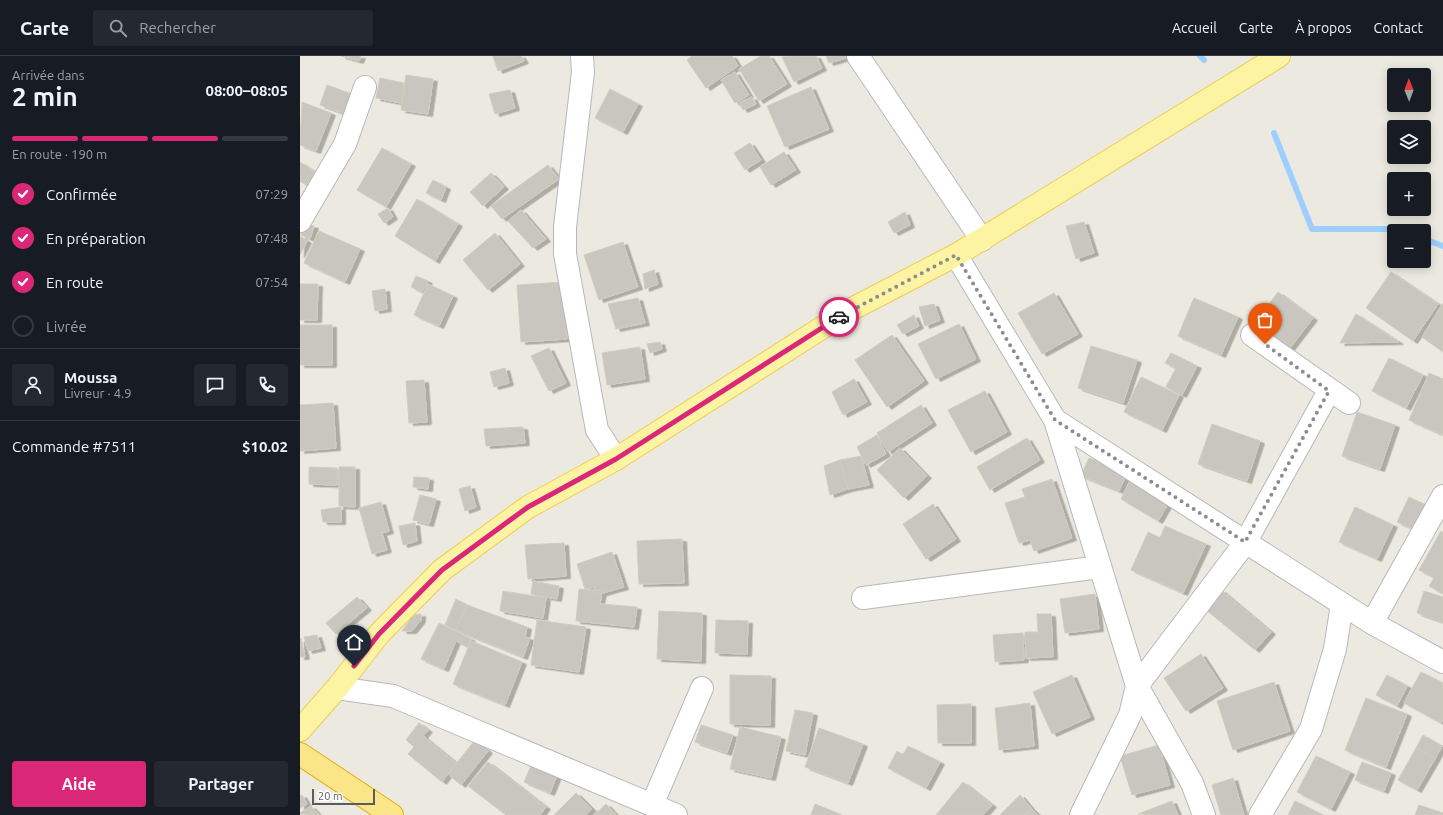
<!DOCTYPE html>
<html lang="fr">
<meta charset="utf-8">
<style>
body{margin:0;font-family:Ubuntu,sans-serif;background:#242831;color:#f1f3f6;height:100vh;display:flex;flex-direction:column;font-size:15px;white-space:nowrap}
*{box-sizing:border-box;margin:0}
p{font-size:13px;color:#9ea1a6}
.icon{flex:none;width:22px;height:22px;fill:none;stroke:currentColor;stroke-width:2;stroke-linecap:round;stroke-linejoin:round}
.map{position:relative;flex:1;overflow:hidden}
.panel{display:flex;flex-direction:column;background:#171b24;width:300px}
.panel>*{flex:none}
.needle{width:26px;rotate:359deg}
.controls{position:absolute;left:1087px;top:12px;display:grid;gap:8px}
.controls a{display:grid;place-items:center;width:44px;height:44px;border-radius:4px;background:#171b24;box-shadow:0 2px 10px #0003;font-size:20px}
.scale{position:absolute;left:12px;bottom:10px;width:63px;box-sizing:border-box;padding-left:4px;border:2px solid #595c61;border-top:0;font-size:11px;line-height:14px;white-space:nowrap;color:#595c61;-webkit-text-stroke:3px #fff;paint-order:stroke}
.pin{position:absolute;display:grid;place-items:center;width:34px;height:34px;color:#fff;margin:-41px -17px;border-radius:50% 50% 50% 0;rotate:-45deg;box-shadow:0 0 4px #0007}
.pin .icon{rotate:45deg}
.courier{position:absolute;display:grid;place-items:center;width:40px;height:40px;margin:-20px;border:3px solid #db2777;border-radius:50%;background:#fff;color:#222;box-shadow:0 1px 5px #0007}
.headline em{font-style:normal;font-weight:700}
.headline div{display:flex;flex-direction:column-reverse}
.headline{display:flex;align-items:center;justify-content:space-between;height:68px;padding:0 12px}
h1{font-size:26px;font-weight:700;line-height:30px}
.bar{display:grid;grid-template-columns:repeat(4,1fr);gap:6px 4px;align-content:center;height:48px;padding:0 12px}
.bar i{height:5px;border-radius:3px;background:#363941}
.bar .selected{background:#db2777}
.bar p{grid-column:span 4}
.line{display:flex;align-items:center;gap:10px;padding:0 12px;border-top:1px solid #363941}
.line div{flex:1}
.round{display:grid;place-items:center;flex:none;width:42px;height:42px;border-radius:4px;background:#242831}
ol{padding:0 12px;list-style:none}
li{display:flex;align-items:center;gap:12px;height:44px}
li p{margin-inline-start:auto}
li .icon{padding:4px;border-radius:50%;background:#db2777;color:#fff;stroke-width:4}
li:last-child{color:#9ea1a6}
li i{width:22px;height:22px;border:2px solid #363941;border-radius:50%}
.primary-button{display:flex;gap:8px;margin-top:auto;padding:8px 12px}
.primary-button a{flex:1;height:46px;border-radius:4px;background:#db2777;color:#fff;font-size:16px;font-weight:700;line-height:46px;text-align:center}
.primary-button a+a{background:#242831;color:#f1f3f6}
header{display:flex;align-items:center;gap:24px;box-sizing:border-box;height:56px;padding:0 20px;background:#171b24;border-bottom:1px solid #363941}
header strong{font-size:19px}
nav{display:flex;gap:22px;margin-inline-start:auto;font-size:14px}
.search{width:280px;height:36px;background:#242831;display:flex;align-items:center;gap:10px;box-sizing:border-box;padding:0 14px;border-radius:4px;color:#9ea1a6;font-size:15px}
main{display:flex;flex:1;min-height:0}
.map>svg:first-child{display:block}
.lines{fill:none;stroke-linecap:round;stroke-linejoin:round}
.stream{stroke:#9ecefd;stroke-width:6}
.building{fill:#c8c6bf;stroke:#d0ccbe;filter:url(#shadow)}
.minor-casing{stroke:#b6b8bd;stroke-width:24}
.major-casing{stroke:#eecd56;stroke-width:24}
.highway-casing{stroke:#e6ae05;stroke-width:24}
.minor{stroke:#fff;stroke-width:22}
.major{stroke:#fdf4a3;stroke-width:22}
.highway{stroke:#fae588;stroke-width:22}
.done{stroke:#8c8e8d;stroke-width:4;stroke-dasharray:0 7.2}
.route{stroke:#db2777;stroke-width:5}
</style>
<header>
<strong>Carte</strong>
<div class="search"><svg class="icon" aria-label="search" viewBox="0 0 24 24"><circle cx="10" cy="10" r="6"/><path d="M15 15l6 6"/></svg>Rechercher</div>
<nav><a>Accueil</a><a>Carte</a><a>À propos</a><a>Contact</a></nav>
</header>
<main>
<section class="panel">
<div class="headline"><div><h1>2 min</h1><p>Arrivée dans</p></div><em>08:00–08:05</em></div>
<div class="bar"><i class="selected"></i><i class="selected"></i><i class="selected"></i><i></i><p>En route · 190 m</p></div>
<ol>
<li><svg class="icon" aria-label="check" viewBox="0 0 24 24"><path d="M5 12l5 5 9-10"/></svg>Confirmée<p>07:29</p></li>
<li><svg class="icon" aria-label="check" viewBox="0 0 24 24"><path d="M5 12l5 5 9-10"/></svg>En préparation<p>07:48</p></li>
<li><svg class="icon" aria-label="check" viewBox="0 0 24 24"><path d="M5 12l5 5 9-10"/></svg>En route<p>07:54</p></li>
<li><i></i>Livrée</li>
</ol>
<div class="line" style="height:72px"><a class="round"><svg class="icon" aria-label="person" viewBox="0 0 24 24"><circle cx="12" cy="8" r="4"/><path d="M4 21q1-7 8-7t8 7"/></svg></a><div><b>Moussa</b><p>Livreur · 4.9</p></div><a class="round"><svg class="icon" aria-label="chat" viewBox="0 0 24 24"><path d="M4 5h16v11H9l-5 4z"/></svg></a><a class="round"><svg class="icon" aria-label="phone" viewBox="0 0 24 24"><path d="M5 4h4l2 5-3 2q2 4 5 5l2-3 5 2v4C11 20 4 13 5 4z"/></svg></a></div>
<div class="line" style="height:52px"><div>Commande #7511</div><b>$10.02</b></div>
<div class="primary-button"><a>Aide</a><a>Partager</a></div>
</section>
<div class="map">
<svg width="1143" height="759" viewBox="0 0 1143 759">
<defs>
<filter id="shadow"><feDropShadow dx="4.5" dy="2.5" stdDeviation="0" flood-color="#0004"/></filter>
</defs>
<rect width="100%" height="100%" fill="#eceae0"/>
<g class="lines">
<path class="stream" d="M900,0l4,4
M974,77l38,96h82l7,2
M1124,183l19,7"/>
</g>
<path class="building" d="M41,0h20l-2,5z
M193,0h28l3,5 -26,10z
M392,0h40l6,10 -32,22 -19,-28z
M461,0h8l18,28 -28,17 -20,-32z
M516,0l6,12 -28,14 -12,-25z
M526,0h19l1,2 -17,5z
M435,16l14,23 -14,8 -14,-23z
M106,19l27,4 -5,35 -27,-4z
M80,22l24,5 -3,20 -25,-5z
M27,29l25,9 -6,20 -26,-9z
M511,31l18,42 -44,18 -18,-41z
M310,33l28,15 -15,28 -28,-14z
M210,34l5,18 -20,6 -6,-20z
M452,41l4,7 -13,6 -4,-7z
M2,46l29,11 -15,38 -16,-6z
M450,87l11,17 -16,10 -11,-17z
M82,92l29,16 -25,43 -29,-17z
M484,96l12,18 -25,15 -11,-18z
M0,106l15,10 -9,13 -6,-4z
M248,109l11,14 -57,40 -11,-13z
M191,117l13,14 -21,19 -13,-14z
M133,124l13,7 -5,13 -15,-7z
M117,143l41,25 -23,37 -40,-25z
M88,152l5,9 -9,6 -6,-9z
M221,154l25,29 -13,9 -25,-27z
M605,156l5,13 -16,8 -6,-11z
M784,166l10,31 -18,6 -10,-33z
M3,168l11,2 -4,13 -9,-4z
M19,175l41,18 -15,33 -41,-19z
M195,177l25,31 -32,26 -25,-30z
M0,180l7,5 -7,14z
M323,186l15,45 -39,13 -15,-45z
M354,214l4,14 -13,5 -2,-15z
M1091,216l47,32 -25,37 -47,-33z
M116,220l12,5 -6,11 -11,-5z
M263,226l4,57 -46,3 -4,-57z
M0,228h18l-1,36h-17z
M128,228l25,12 -14,30 -25,-11z
M85,233l2,20 -12,2 -3,-20z
M978,236l35,26 -23,30 -34,-26z
M754,237l24,41 -36,20 -24,-41z
M338,242l7,25 -29,6 -8,-25z
M894,242l44,19 -17,38 -43,-19z
M1143,247v49l-21,-15z
M634,248l6,16 -15,6 -6,-19z
M1056,258l43,28 -59,1z
M614,259l5,11 -16,8 -6,-9z
M659,268l17,35 -40,20 -18,-35z
M0,269h32v40h-32z
M592,279l32,46 -37,26 -32,-47z
M360,286l2,7 -12,4 -3,-9z
M791,290l46,14 -14,43 -45,-15z
M340,291l5,32 -38,6 -5,-32z
M249,292l17,35 -17,8 -18,-35z
M871,297l26,13 -15,29 -16,-8 10,-19 -11,-5z
M1089,302l34,17 -17,33 -34,-17z
M205,312l4,15 -15,4 -4,-15z
M1129,317l14,6v56l-34,-15z
M841,321l38,18 -17,35 -38,-18z
M554,323l13,23 -24,13 -11,-23z
M124,324l3,42 -18,1 -3,-42z
M685,335l22,41 -36,20 -23,-42z
M33,347l3,45 -36,3v-46z
M621,349l11,18 -44,29 -11,-19z
M1057,356l38,13 -15,44 -38,-13z
M912,368l48,17 -13,40 -49,-17z
M223,371l2,16 -39,3 -2,-17z
M577,379l9,19 -20,11 -9,-18z
M727,382l13,22 -50,30 -13,-23z
M600,392l27,28 -23,22 -27,-28z
M561,400l8,29 -21,4 -8,-29z
M789,402l38,15 -8,18 -38,-15z
M540,404l8,29 -18,6 -6,-29z
M9,411l28,1v17l-28,-1z
M39,411h16v40l-16,-1z
M114,421l15,1 -1,11 -15,-2z
M752,423l20,59 -38,13 -4,-11 -11,3 -14,-40 20,-6 -3,-8z
M830,425l39,21 -11,19 -37,-22z
M170,430l6,21 -11,4 -6,-22z
M120,439l16,4 -7,25 -16,-4z
M1109,441l17,8 -11,25 -18,-8z
M81,446l8,29 -7,2 5,17 -15,4 -13,-46z
M633,448l23,35 -30,20 -23,-35z
M41,451v15h-18l-2,-12z
M1055,451l38,18 -16,34 -38,-17z
M115,467l2,18 -14,4 -4,-19z
M865,470l41,18 -23,49 -52,-23 17,-38 12,6z
M1141,475l2,2v61l-14,-8 5,-8 -15,-8z
M382,483l2,44 -45,1 -2,-43z
M264,487l2,33 -38,3 -3,-34z
M312,496l12,35 -28,8 -2,-8 -9,2 -8,-25z
M233,525l26,5 -2,13 -26,-5z
M279,533l23,2 -2,13 37,3 -3,20 -58,-6z
M921,534l50,42 -16,18 -50,-41z
M203,535l43,7 -3,20 -43,-7z
M1124,535l19,6v25l-26,-9z
M795,538l4,35 -34,4 -5,-34z
M57,541l10,11 -31,26 -10,-11z
M156,543l11,6 -11,25 -11,-5z
M167,549l60,22 -2,10 5,1 -7,19 -67,-27z
M359,555l43,2 -1,48 -44,-2z
M121,558v6l-9,11h-10l11,-16z
M737,558h14l2,43 -27,1 -1,-26h13z
M237,564l49,7 -7,45 -48,-7z
M416,564l32,1 -1,33 -32,-1z
M139,567l32,16 -4,8 -11,-6 -12,28 -23,-10z
M723,577l1,27 -29,2 -2,-27z
M17,579l4,13 -13,3 -4,-14z
M1,582l4,19h-5v-18z
M171,585l51,21 -17,43 -52,-21z
M901,598l22,34 -37,23 -22,-33z
M1121,616l22,11v36l-2,4 -37,-20z
M430,619l41,1 -1,49 -40,-1z
M772,619l18,42 -38,17 -19,-42z
M1087,619l20,11 -10,20 -21,-11z
M974,626l16,49 -57,19 -16,-49z
M1066,642l41,16 -21,53 -41,-17z
M730,647l4,43 -35,4 -4,-42z
M671,648v39h-33l-1,-38z
M495,654l18,3 -8,42 -19,-4z
M119,667l9,7 -5,6 33,27 -14,19 -34,-28 6,-7 -8,-7z
M401,669l32,10 -6,18 -32,-11z
M440,671l41,10 -10,41 -41,-9z
M519,672l44,16 -15,39 -43,-16z
M1123,679l19,11 -7,13 -19,-11z
M175,684l13,11 -27,34 -13,-11z
M859,689l11,40 -38,10 -12,-39z
M608,690l32,16 -14,26 -38,-20 9,-17 6,4z
M1116,692l19,11 -18,31 -19,-10z
M1016,700l34,16 -19,37 -34,-17z
M234,703l25,11 -9,23 -26,-11z
M188,706l58,45 -6,8h-34l-38,-29z
M1062,706l29,11 -7,18 -29,-11z
M933,722l11,37h-23l-9,-30z
M663,726l29,23 -9,10h-47z
M276,737l16,16 -7,6h-31z
M2,739l5,9 -7,4v-12z
M720,739l11,13 -7,7h-24z
M872,745l6,14 -40,-1z
M995,745l28,14h-35z
M306,748l10,11h-22z
M515,748l27,11h-31z
M1119,749l24,8v2h-28z
M11,750l8,9 -19,-1v-1z
M731,752l7,7h-13z"/>
<g class="lines">
<g class="minor-casing">
<path id="minor" d="M282,0l1,16 -18,155v27l32,176 19,29
M558,0l124,184
M0,165l45,-77 20,-57
M656,199l99,165 82,266 -7,29 -49,100
M952,279l97,68
M755,364l317,203 71,39
M563,542l237,-31
M1072,567l71,-127
M37,632l56,8 283,119
M352,749l50,-117
M904,759l-12,-32 -55,-97 108,-143 84,-152
M960,759l51,-86 24,-80 7,-45"/>
</g>
<g class="major-casing">
<path id="major" d="M0,674l37,-42 42,-54 63,-64 86,-63 88,-48 234,-149 106,-55 323,-199"/>
</g>
<g class="highway-casing">
<path id="highway" d="M0,698l92,61"/>
</g>
<use href="#minor" class="minor"/>
<use href="#major" class="major"/>
<use href="#highway" class="highway"/>
</g>
<g class="lines">
<path class="done" d="M539,261l117,-62 99,165 190,122 84,-151 -64,-47"/>
<path class="route" d="M54,610l25,-32 63,-64 86,-63 88,-48 223,-142"/>
</g>
</svg>
<div class="controls">
<a><svg class="needle" viewBox="-14 -14 28 28"><path d="M0-13l5 13h-10z" fill="#e53935"/><path d="M0 13l5-13h-10z" fill="#9ea1a6"/></svg></a>
<a><svg class="icon" aria-label="layers" viewBox="0 0 24 24"><path d="M12 4l9 5-9 5-9-5zM3 14l9 5 9-5"/></svg></a>
<a>+</a>
<a>−</a>
</div>
<div class="scale">20 m</div>
<div class="pin" style="left:965px;top:288px;background:#ea580c"><svg class="icon" aria-label="bag" viewBox="0 0 24 24"><path d="M5 8h14l-1 12H6zM9 8a3 3 0 0 1 6 0"/></svg></div>
<div class="pin" style="left:54px;top:610px;background:#1f2937"><svg class="icon" aria-label="home" viewBox="0 0 24 24"><path d="M3 11l9-7 9 7M6 9v11h12V9"/></svg></div>
<div class="courier" style="left:539px;top:261px"><svg class="icon" aria-label="car" viewBox="0 0 24 24"><path d="M5 17H2v-5l4-1 3-4h7l3 4 3 1v5h-3M9 17h6M6 11h13"/><circle cx="7" cy="17" r="2"/><circle cx="17" cy="17" r="2"/></svg></div>
</div>
</main>
